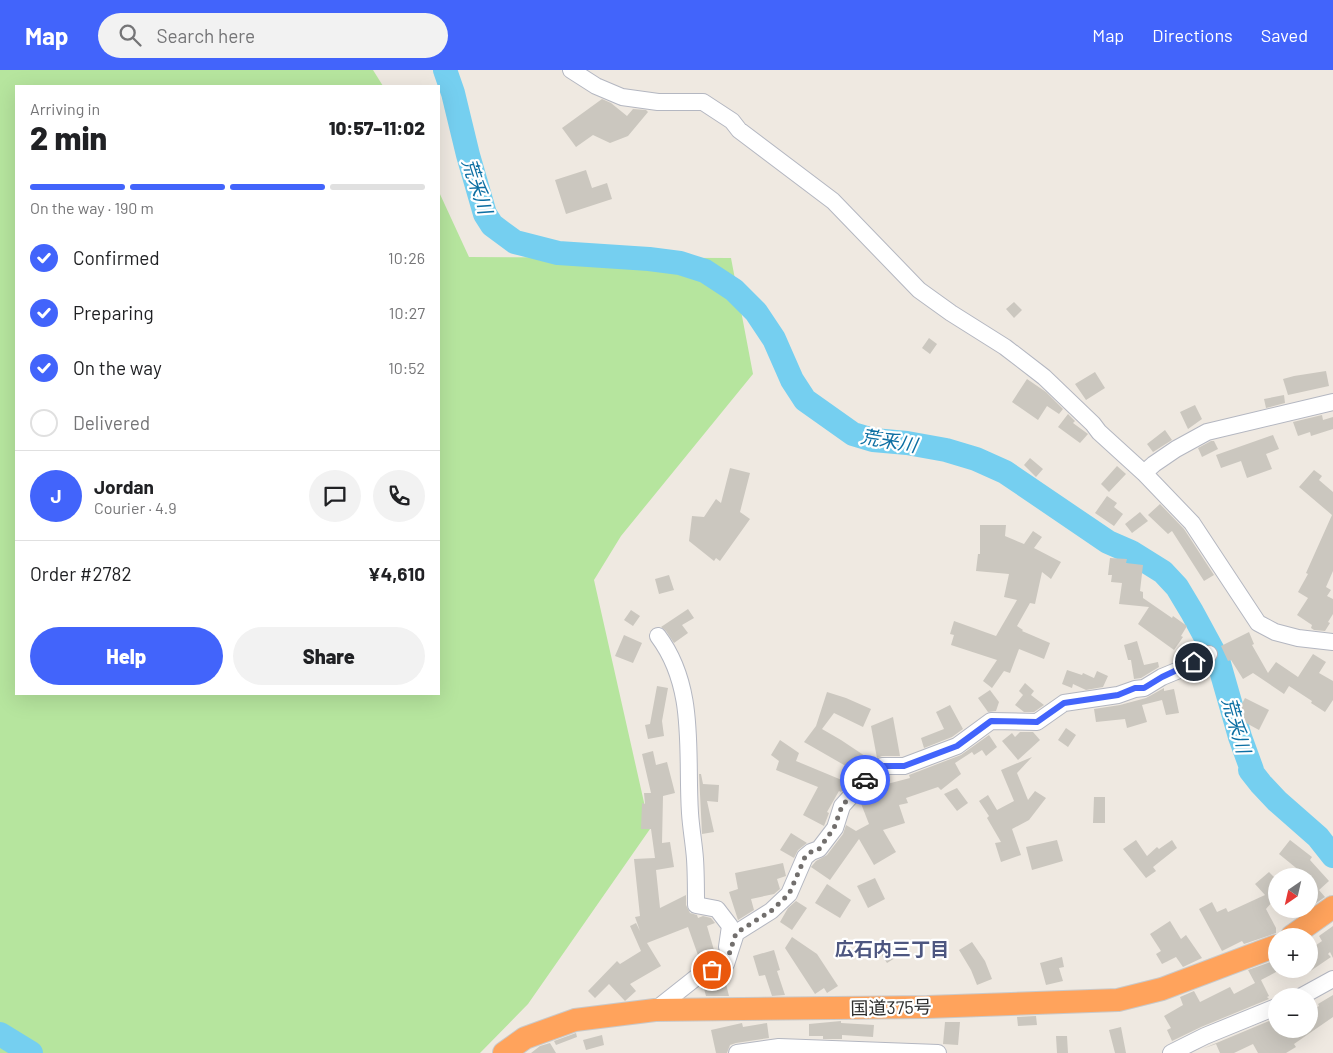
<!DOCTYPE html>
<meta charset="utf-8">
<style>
body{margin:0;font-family:Barlow,"Noto Sans JP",sans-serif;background:#f2f2f2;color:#202124;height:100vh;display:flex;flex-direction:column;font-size:19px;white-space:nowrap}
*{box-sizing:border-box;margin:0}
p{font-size:16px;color:#757577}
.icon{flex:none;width:28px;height:28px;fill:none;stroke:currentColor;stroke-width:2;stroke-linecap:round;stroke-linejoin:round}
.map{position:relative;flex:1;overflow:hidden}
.details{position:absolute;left:15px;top:15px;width:425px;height:610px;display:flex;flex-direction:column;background:#fff;border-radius:0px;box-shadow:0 5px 20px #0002}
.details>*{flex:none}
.needle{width:32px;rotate:214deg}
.fabs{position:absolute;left:1268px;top:798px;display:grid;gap:10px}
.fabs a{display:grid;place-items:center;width:50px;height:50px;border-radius:50%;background:#fff;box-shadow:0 5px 20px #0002;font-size:25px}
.pin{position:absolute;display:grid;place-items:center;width:42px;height:42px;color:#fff;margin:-21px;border:2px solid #fff;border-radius:50%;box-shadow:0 1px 5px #0007}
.courier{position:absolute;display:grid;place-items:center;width:50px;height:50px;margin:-25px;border:4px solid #4264fb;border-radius:50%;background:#fff;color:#222;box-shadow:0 1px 6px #0007}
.head em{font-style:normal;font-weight:800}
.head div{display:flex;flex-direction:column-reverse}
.head{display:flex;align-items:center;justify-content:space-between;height:85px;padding:0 15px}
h1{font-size:32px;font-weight:800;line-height:38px}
.bar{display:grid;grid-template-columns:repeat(4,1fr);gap:8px 5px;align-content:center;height:60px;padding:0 15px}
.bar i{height:6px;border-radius:4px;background:#e0e0e0}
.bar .on{background:#4264fb}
.bar p{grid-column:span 4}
.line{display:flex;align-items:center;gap:12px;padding:0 15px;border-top:1px solid #e0e0e0}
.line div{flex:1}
.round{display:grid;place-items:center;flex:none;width:52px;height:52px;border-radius:26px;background:#f2f2f2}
ol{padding:0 15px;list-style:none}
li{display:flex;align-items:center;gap:15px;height:55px}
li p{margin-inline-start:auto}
li .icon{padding:5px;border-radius:50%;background:#4264fb;color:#fff;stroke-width:4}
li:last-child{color:#757577}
li i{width:28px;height:28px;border:2px solid #e0e0e0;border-radius:50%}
.primary-button{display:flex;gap:10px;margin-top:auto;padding:10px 15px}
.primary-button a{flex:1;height:58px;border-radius:30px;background:#4264fb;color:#fff;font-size:20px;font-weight:800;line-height:58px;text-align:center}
.primary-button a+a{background:#f2f2f2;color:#202124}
header{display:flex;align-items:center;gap:30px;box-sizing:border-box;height:70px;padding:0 25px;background:#4264fb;color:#fff}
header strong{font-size:24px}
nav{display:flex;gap:28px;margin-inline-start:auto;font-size:18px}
.search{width:350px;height:45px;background:#f2f2f2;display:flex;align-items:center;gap:12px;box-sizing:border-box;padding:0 18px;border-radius:28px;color:#757577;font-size:19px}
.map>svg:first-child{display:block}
.green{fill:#b6e59e}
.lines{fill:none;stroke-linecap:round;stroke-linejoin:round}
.river{stroke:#75cff0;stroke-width:24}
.building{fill:#cbc7bf}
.minor-casing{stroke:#b4b7c1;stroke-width:18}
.highway-casing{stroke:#c9c9c9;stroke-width:24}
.minor{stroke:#fff;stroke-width:16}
.highway{stroke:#ffa35c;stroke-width:22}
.done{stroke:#726f6d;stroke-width:5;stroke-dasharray:0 9}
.route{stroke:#4264fb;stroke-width:6}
.labels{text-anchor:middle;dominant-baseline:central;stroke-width:4.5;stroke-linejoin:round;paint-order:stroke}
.street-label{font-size:18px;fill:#2e2e2e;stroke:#fff}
.water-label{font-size:19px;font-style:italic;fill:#0d6fa3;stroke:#fff}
.neighbourhood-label{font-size:19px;font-weight:bold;fill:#4d5680;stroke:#fff}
</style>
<header>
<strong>Map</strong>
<div class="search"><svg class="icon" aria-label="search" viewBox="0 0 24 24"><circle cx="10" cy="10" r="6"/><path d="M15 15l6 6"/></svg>Search here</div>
<nav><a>Map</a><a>Directions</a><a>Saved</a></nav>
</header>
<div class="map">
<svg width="1333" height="983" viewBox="0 0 1333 983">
<rect width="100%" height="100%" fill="#efe9e1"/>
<path class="green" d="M0,0h373l10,16h-367v608h423v-502l30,65 262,1 22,116 -132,162 -27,44 56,249 -122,175 -48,49h-480z"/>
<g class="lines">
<path class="river" d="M445,0l8,23 15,62 17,59 7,11 23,17 43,11 91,6 31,4 25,8 29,19 22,22 18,27 18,41 13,20 48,34 20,6 34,3 39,7 30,9 29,13 103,70 23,10 32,20 14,15 15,25 26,48 22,77 12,33h-2l11,14 16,17 41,36 15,19
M0,964l31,19"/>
</g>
<path class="building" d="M602,29l9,4 16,13 6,-7 13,1 2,2 -20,24 -18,7 -17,-8 -17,12 -14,-19z
M586,100l6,18 15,-5 5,16 -46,15 -11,-34z
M1014,232l8,8 -8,8 -8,-9z
M929,268l8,6 -7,10 -8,-6z
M1326,301l3,15 -41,9 -5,-16 11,-3z
M1095,302l10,16 -19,12 -11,-16z
M1027,309l19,13 17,17 -4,5 -12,-8 -9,14 -26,-18z
M1284,325l1,8 -19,5 -2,-9z
M1195,335l7,14 -14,10 -8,-17z
M1068,344l7,7 -2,2 15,11 -8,9 -22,-16z
M1322,345l1,5 10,-3v12l-22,7 -1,-4 -12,4 -5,-14z
M1165,360l7,10 -19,12 -6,-8z
M1273,365l6,14 -13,5 6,15 -25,9 -6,-17 -20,7 -5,-13z
M1211,371h3l4,8 -16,8 -4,-9z
M1030,388l13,11 -7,8 -12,-12z
M1117,396l9,8 -17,18 -8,-8z
M730,398l20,5 -10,39 10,7 -30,42 -4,-3 -2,3 -25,-20 3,-25 12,1 12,-18 5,4z
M1314,400l8,6 -3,4 14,12v79l-7,16 5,3 -4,6 6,3v15l-5,8 2,1 -5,8 -11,-1 -3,-2 1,-3 -15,-10 11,-17 -10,-6 10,-18 -2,-1 26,-58 -33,-28z
M1107,426l10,7 -3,4 9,7 -9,12 -19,-13z
M1160,434l24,25 30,46 -10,6 -32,-50 -4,3 -20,-19z
M1140,442l8,9 -16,12 -7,-9z
M980,455h26l-1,11 19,8 9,-13 9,6 -8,11 27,14 -10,17 -9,-7 -7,32 -5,-1 -13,23 6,4 -1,1 28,12 -6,16 -25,-10 -9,24 -6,-2 -12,17 -9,-7 14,-21 -46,-15 3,-10 -4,-1 4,-13 42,15 21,-36 -13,-3 5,-23 -33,-3 2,-17h2z
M1110,488l17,1 -1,4 17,2 -3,26 3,1v6l29,20 1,-2 14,10 -6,10 2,1 -9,13 -36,-26 11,-17 -30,-3 3,-21 -11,-1 1,-7h-4z
M669,505l5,15 -15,4 -4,-15z
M688,539l6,9 -12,7 6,8 -14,10 -8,-12 -5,-4z
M631,540l9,6 -7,10 -9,-6z
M1249,562l5,12 -2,1 16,28 8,-11 22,15 15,-23 13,8 -7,11 14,8v19l-8,12 -14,-9 1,-2 -23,-15 -5,8 -31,-21 -10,6 -12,-19 -3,1 -7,-15z
M624,565l18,8 -9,20 -18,-7z
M1137,571l7,24 14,-3 1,5 -18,11 -7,1 -3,-19h-3l-4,-15z
M1067,600l15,5 1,-2 11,5 3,-7 11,5 -5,11 -17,3 -13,-6 -1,4 -10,-4z
M1025,613l9,8 -3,4 13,10 -10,7h-10l-9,-7 8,-10 -4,-4z
M657,616l11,2 -6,33 2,15 -16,3 -3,-14 5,-1z
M1164,618v3l10,-2 5,24 -13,2 -4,-15 -20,5 5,17 -20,6 -2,-9 -29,3 -2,-13 26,-4 26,-7z
M990,620l9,12 -3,9 -8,1 -10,-14z
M827,622l19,6 25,11 -8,18 -29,-14 -12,16 19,11 30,20 -13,13 -54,-31 12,-16z
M1245,628l24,12 -10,20 -24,-13z
M950,635l13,24 -11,8 -28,11 -3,-10 23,-9 -8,-17z
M893,647l7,39h-18l-5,2 -6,-32z
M1066,658l10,7 -8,12 -10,-7z
M1020,662h13l7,8 -22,20 -16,-19 10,-8 3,4z
M989,665l8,12 -11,9 -4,-6 -8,5 -2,-3 -17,11 6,11 -20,16 -3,-3 -32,11 2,5 -9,2 6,18 -22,7 13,22 -22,13 -15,-26 -29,41 -19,-13 5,-6 11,-6 16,-21 3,-9 10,6 13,-7 -9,-23 8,-9 19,-8 23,-6 -1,-3 52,-20z
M780,670l19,13 -3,8 53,22 -8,9 -2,-1 -12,21 2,1 -5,13 -21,-11 15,-28 -42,-17 3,-9 -8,-6z
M653,681l3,14 11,-3 8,31 -12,3 -1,47 8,-1 4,25 -18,3 4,38 26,-13v10l4,8 7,2 1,3 5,-2 8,2 4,5 -8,3 9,31 -17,8 -2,-6 2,-1 -11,-31 -41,16 14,23 -31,18 6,7 -11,10 -16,-17 -14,14 -7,-7 29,-30 3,3 21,-13 -11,-25 6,-3 4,8 -5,-14 5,-1 -6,-57 21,-1 -4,-29h-10l1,-26 3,1 -1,-11h7l-9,-39z
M1032,687l-15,16 11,27 7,-9 11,7 -17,22 -17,9 9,26 -20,7 -6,-19 6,-1 -14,-24 2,-2 -10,-15 9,-6 9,15 17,-9 -13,-31z
M699,704h2l2,10 16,1 -1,17 -11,-1 7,31 -12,2z
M957,718l11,15 -11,8 -13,-17z
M1094,727h11v26h-12z
M791,763l16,10 -9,7 -4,8 -14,-8z
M1057,770l6,21 -31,9 -6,-23z
M1136,770l11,16 10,-9 2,2 13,-9 5,8 -24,19 3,4 -10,7 -23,-29z
M1290,770l22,17 -2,3 19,21 -10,9 6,7 -16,11v-32h-3l-27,-22z
M783,793l3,13 -9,3 3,10 -6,5 -23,5 3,11 -16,10 -9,-28 9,-3 -3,-16z
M1269,802l7,7v27l-4,-4 -6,7 10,19v5l-32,11 -2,-3 -20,10 -23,-42 13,-7 5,10 9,-4 2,4 37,-17 -10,-11z
M875,808l10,21 -17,9 -11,-22z
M827,814l24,16 -11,18 -25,-15z
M796,831l11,7 -15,22 -12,-8 8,-14z
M1170,851l11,18 5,-4 16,23 -19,9 -7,-10 -14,7 -6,-10 5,-3 -11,-17z
M1333,856v32l-3,-6 -2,2 3,3 -22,15v-22l13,-9 -3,-5z
M792,867l25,17 21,32 -11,7 -3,-5 -9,6 -30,-46z
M972,872l13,19 7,18 -15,6 -6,-15 -12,-20z
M886,873l9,15 -8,5 -10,-15z
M774,880l6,20 -3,1 8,24 -13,1 -7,-21 -6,1 -6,-20z
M1062,887l2,10 -5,1 4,13 -17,4 -6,-22z
M1276,890v12l-15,8 8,16 -2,1 2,2 -68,28 -29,14 -5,-11 4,-2 -7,-12 19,-11 -3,-8 14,-6 6,11 30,-15 4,7 21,-11 -7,-13z
M724,906l5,20h-23l-3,-11z
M1333,925v22l-39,27 2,3 -10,6h-28l-5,-9 -19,9h-14l-4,-9 -14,5 74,-31v11h33v-17l10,-6 -1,-2z
M1036,946l1,9 -19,1 -1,-9z
M841,951v2l33,2 -1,12 -31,-2v4h-19v-3h-14v-12z
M945,952h15l-2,23 -15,-1z
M742,953l1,4 24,-4 2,15 -33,5 -6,2 -3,8h-11l-5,-23z
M1121,957l5,26h-11l-6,-23z
M576,963l1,4 -21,8 -2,-4z
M602,965l2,10 -18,5 -3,-10z
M1056,966h11l1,17h-11z
M550,973l6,10h-25l9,-7z"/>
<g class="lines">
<g class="minor-casing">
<path id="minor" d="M571,0l25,16 26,11 36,5h45l29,19 7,9 94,71 86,89 32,23 54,34 39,30 49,47 6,8 45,41 48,50 66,100 17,9 23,6 35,4
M1144,403l10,-9 22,-15 31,-17 126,-30
M658,566c39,52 28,117 32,177 1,16 4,31 5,46 1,15 1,31 1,46l21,4 13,17 -3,21
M1302,926l31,-17
M655,940l43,-34 28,-12 10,-31 35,-22 18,-17 16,-37 6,-5 8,-3 16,-21 7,-22 26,-29 14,-11h22l53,-20 34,-25 46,1 27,-19 54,-8 17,-6 9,-1 18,-11 17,-7 30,-16
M737,983l42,-6 159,6
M1171,983l34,-17 71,-29"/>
</g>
<g class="highway-casing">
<path id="highway" d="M1292,866l41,-29
M504,983l21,-15 50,-18 80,-10 272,-3 191,-7 44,-11 114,-43"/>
</g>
<use href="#minor" class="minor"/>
<use href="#highway" class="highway"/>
</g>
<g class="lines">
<path class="done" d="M712,900l14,-6 10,-31 35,-22 18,-17 16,-37 6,-5 8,-3 15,-21 8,-22 23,-26"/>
<path class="route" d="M865,710l17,-14h22l53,-20 34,-25 46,1 27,-19 54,-8 17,-7h9l18,-11 32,-15"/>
</g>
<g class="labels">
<g class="street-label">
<text transform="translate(891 937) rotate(-1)">国道375号</text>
</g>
<g class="water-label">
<text transform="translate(478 116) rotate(72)">荒釆川</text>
<text transform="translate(889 370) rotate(10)">荒釆川</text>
<text transform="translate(1237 655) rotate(74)">荒釆川</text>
</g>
<g class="neighbourhood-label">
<text x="892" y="878">広石内三丁目</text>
</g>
</g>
</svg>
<div class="fabs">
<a><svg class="needle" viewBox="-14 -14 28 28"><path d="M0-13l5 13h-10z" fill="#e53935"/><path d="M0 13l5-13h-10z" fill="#757577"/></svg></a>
<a>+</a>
<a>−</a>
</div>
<div class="pin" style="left:712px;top:900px;background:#ea580c"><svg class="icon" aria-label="bag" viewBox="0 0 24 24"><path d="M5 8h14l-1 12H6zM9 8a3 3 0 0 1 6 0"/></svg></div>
<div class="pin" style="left:1194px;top:592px;background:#1f2937"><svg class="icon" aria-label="home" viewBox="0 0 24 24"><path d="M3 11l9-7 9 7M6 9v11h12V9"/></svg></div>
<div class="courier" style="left:865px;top:710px"><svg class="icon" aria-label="car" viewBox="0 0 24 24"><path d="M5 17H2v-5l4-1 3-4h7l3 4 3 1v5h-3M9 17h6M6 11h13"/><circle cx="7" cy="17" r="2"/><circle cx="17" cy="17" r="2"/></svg></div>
<section class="details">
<div class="head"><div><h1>2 min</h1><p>Arriving in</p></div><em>10:57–11:02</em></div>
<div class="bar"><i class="on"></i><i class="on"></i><i class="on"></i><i></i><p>On the way · 190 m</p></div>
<ol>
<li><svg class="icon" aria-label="check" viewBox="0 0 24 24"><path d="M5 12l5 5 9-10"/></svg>Confirmed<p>10:26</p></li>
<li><svg class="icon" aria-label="check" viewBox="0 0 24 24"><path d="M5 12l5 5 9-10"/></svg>Preparing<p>10:27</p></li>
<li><svg class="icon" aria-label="check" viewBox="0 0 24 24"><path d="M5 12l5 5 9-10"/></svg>On the way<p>10:52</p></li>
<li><i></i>Delivered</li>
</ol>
<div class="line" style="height:90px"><b class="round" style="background:#4264fb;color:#fff">J</b><div><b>Jordan</b><p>Courier · 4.9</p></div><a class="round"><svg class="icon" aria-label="chat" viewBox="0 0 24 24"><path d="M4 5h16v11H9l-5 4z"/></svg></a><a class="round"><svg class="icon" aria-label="phone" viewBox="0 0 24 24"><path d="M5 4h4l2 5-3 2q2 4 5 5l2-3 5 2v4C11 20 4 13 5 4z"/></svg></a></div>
<div class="line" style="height:65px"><div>Order #2782</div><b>¥4,610</b></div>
<div class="primary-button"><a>Help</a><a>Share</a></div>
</section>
</div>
